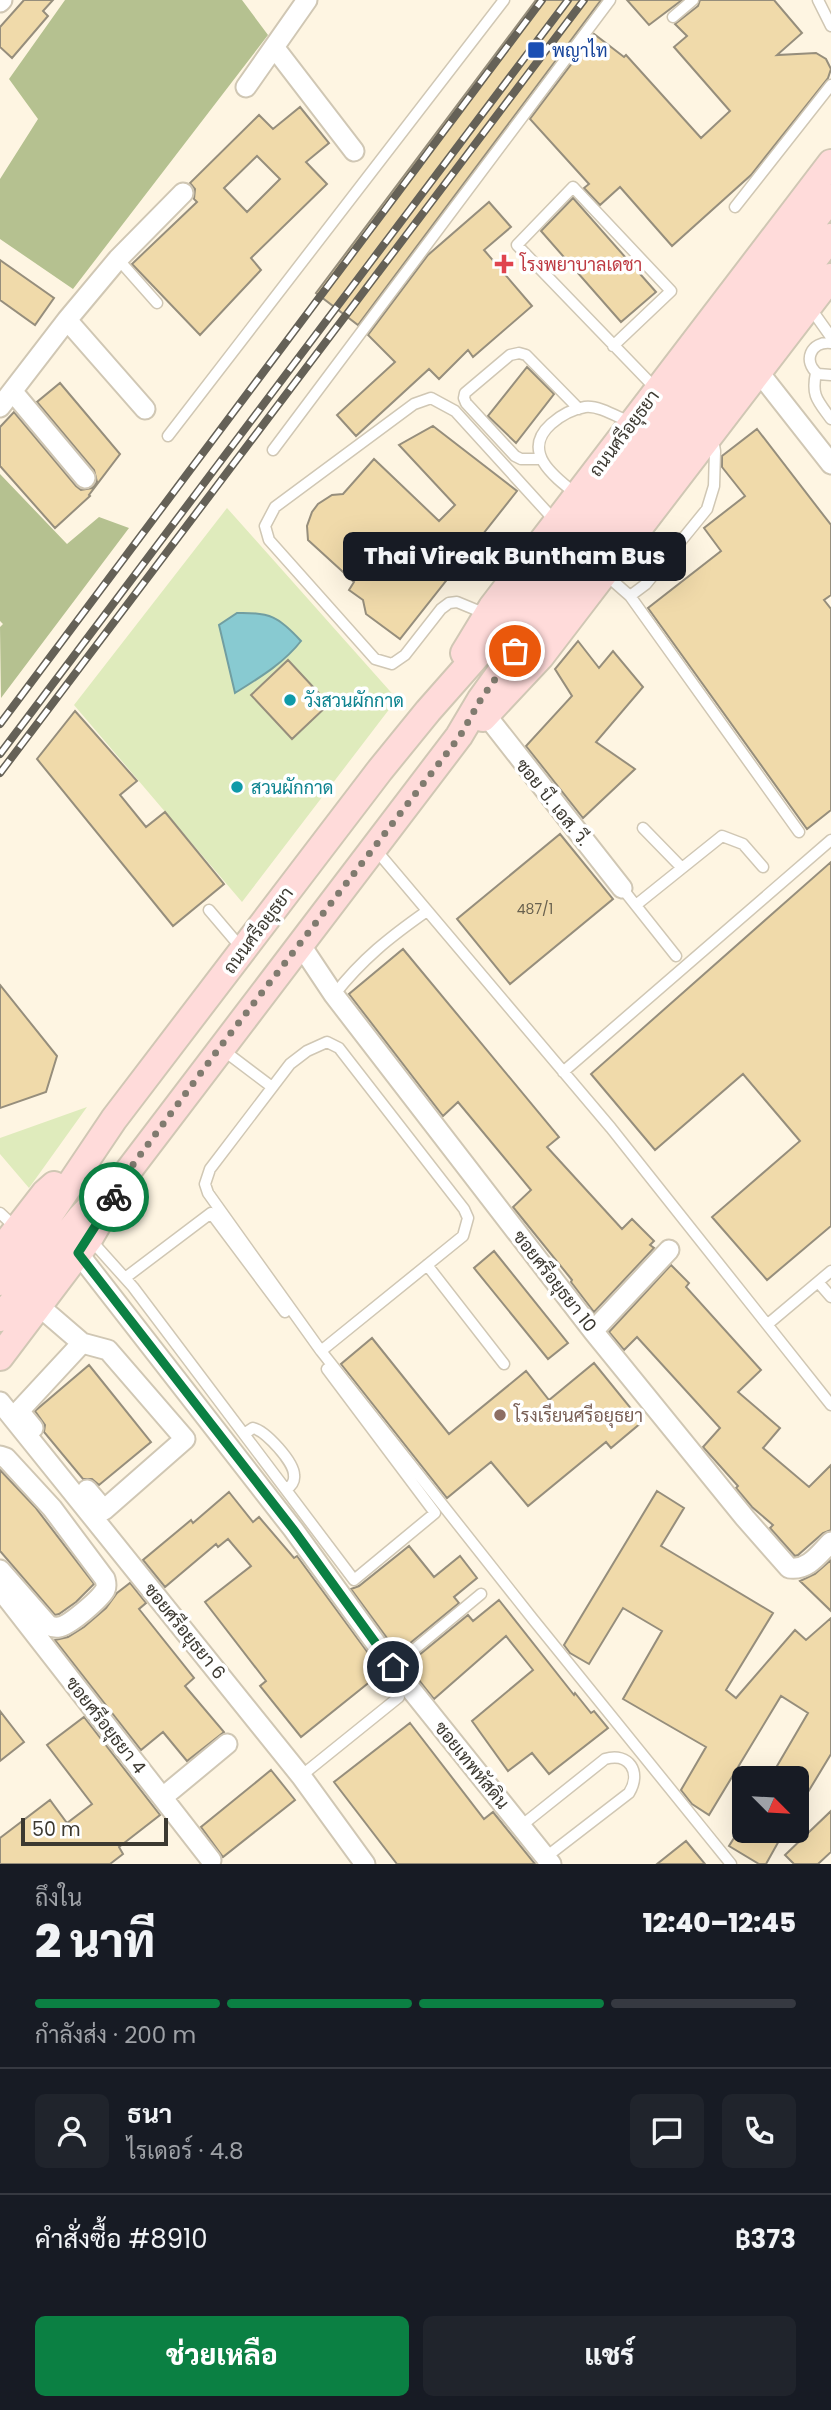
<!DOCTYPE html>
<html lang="th">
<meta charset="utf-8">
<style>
body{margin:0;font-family:Poppins,Sarabun,sans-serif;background:#20242c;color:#f1f3f6;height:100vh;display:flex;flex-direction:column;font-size:26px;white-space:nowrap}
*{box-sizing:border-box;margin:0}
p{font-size:23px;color:#9ea1a6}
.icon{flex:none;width:38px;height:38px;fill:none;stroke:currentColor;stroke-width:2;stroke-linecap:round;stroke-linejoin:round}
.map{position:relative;height:1864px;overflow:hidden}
.drawer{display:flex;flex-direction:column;background:#171b24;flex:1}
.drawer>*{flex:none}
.needle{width:46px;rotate:114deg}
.tools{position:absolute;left:732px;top:1766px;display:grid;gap:14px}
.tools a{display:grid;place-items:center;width:77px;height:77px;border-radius:10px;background:#171b24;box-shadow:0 7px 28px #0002;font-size:35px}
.scale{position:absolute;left:21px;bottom:18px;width:147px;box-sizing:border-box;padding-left:7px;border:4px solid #3c3931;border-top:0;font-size:19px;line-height:24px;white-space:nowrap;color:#3c3931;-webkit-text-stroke:5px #fff;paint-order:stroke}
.pin{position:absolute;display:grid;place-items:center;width:60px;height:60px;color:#fff;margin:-30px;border:4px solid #fff;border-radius:50%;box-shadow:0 2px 7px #0007}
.courier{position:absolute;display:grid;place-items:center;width:70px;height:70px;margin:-35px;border:5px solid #0b8043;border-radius:50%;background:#fff;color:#222;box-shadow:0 2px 9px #0007}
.bubble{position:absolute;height:49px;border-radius:10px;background:#171b24;box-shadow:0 7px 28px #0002;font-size:23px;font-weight:800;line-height:49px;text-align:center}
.head em{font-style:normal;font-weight:800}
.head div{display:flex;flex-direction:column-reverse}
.head{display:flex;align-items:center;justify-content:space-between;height:119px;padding:0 35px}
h1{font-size:46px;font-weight:800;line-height:52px}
.bar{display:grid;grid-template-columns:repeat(4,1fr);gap:10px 7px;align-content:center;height:84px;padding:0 35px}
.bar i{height:9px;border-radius:5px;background:#363941}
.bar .current{background:#0b8043}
.bar p{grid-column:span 4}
.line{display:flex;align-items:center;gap:18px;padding:0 35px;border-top:2px solid #363941}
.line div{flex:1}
.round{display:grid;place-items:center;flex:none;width:74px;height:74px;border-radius:10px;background:#20242c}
.cta{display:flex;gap:14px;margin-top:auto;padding:14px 35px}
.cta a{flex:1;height:80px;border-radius:10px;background:#0b8043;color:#fff;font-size:28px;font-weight:800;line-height:80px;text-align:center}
.cta a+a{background:#20242c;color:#f1f3f6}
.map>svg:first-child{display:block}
.green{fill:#dfebbc}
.forest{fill:#b5c190}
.water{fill:#88cad1;stroke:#719ea1;stroke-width:2}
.building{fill:#f0daaa;stroke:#968e7c;stroke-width:2;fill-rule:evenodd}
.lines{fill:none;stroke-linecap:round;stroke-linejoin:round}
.service-casing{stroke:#d0c7b4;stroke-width:13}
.minor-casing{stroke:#d0c7b4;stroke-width:23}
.secondary-casing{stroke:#d0c7b4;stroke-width:30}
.service{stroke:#fff;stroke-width:10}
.minor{stroke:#fff;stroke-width:19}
.secondary{stroke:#ffdbda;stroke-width:26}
.rail-casing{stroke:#656157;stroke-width:8}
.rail{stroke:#fff;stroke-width:5;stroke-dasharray:16;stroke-linecap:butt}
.done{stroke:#807b6f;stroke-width:7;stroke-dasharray:0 12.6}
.route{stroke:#0b8043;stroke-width:9}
.transit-dot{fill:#1a4fb4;stroke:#fff;stroke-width:2.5}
.health-dot{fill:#e0444e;stroke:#fff;stroke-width:2.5}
.culture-dot{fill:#0f9aa8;stroke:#fff;stroke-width:2.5}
.education-dot{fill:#8d6e63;stroke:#fff;stroke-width:2.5}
.labels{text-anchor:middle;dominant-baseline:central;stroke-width:7;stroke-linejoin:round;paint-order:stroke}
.number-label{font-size:14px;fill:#69614f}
.transit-label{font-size:18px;fill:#164399;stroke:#fff;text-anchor:start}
.health-label{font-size:18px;fill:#be3a42;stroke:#fff;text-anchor:start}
.street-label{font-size:18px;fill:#3c3931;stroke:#fff}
.culture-label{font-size:18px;fill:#0d838f;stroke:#fff;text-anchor:start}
.education-label{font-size:18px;fill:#785e54;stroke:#fff;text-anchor:start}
</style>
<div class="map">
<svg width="831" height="1864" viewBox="0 0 831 1864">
<rect width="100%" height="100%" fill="#fef5e2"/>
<path class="green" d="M227,508l170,191 -155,203 -168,-197z
M87,1107l-58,81 -29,-34v-16z"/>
<path class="forest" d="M65,0h177l26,35 -195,254 -73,-50v-60l38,-60 -29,-40z
M0,474l67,70 32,-27 30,11 -128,170 -1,-71 3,-3 -3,-3z"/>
<path class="water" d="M237,613c33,-1 42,4 64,28 -17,22 -42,37 -66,52l-16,-68z"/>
<path class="building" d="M24,0h29l-10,11 5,5 -36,42 -12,-11v-20z
M536,0h65l-243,325 -42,-32z
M627,0h55l-33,25z
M700,0h74l28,33 -25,22 39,-2 10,6 5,10 -3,9 -77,97 -79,71 -52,-59 -20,18 -16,-17 5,-4 -59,-65 64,-85 30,23 2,-2 75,83 29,-27 -56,-64 13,-11 -12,-12 23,-18z
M300,107l29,36 -23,19 21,22 -76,74 10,12 -61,65 -68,-71 65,-62 -3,-3 1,-10 -5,-6 69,-68 14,14zM257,156l23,23 -33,33 -23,-24z
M573,198l83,94 -35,30 -80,-91z
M489,202l22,25 -27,23 48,56 -59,51 -5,-7 -29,29 -10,-10 -73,67 -19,-21 58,-53 -27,-27 60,-80z
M0,260l54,38 -19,27 -35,-25z
M527,367l27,27 -38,49 -28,-27z
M60,383l60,71 -31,41 1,1 -35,32 -55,-62v-39l14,-15 62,74 5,4 11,-2 5,-6 -3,-12 -57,-68z
M433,426l84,65 -117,148 -34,-25 -3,-14 -14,-10 5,-8 -46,-42 -1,-14 5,-14 6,-8 14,-9 11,-1 31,-35 65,62 16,-16 -56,-60z
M757,429l74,96v70l-7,5 7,9v201l-24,19 -159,-221 73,-57 -17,-23 41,-32 -23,-29v-11z
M578,641l21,27 14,-17 30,36 -47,55 39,27 -52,49 -57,-72 46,-50 -17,-27z
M288,660l41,44 -37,35 -41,-44z
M75,711l62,70 -17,14 26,32 19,-15 59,72 -51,42 -136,-167z
M560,834l53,65 -103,85 -53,-65z
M831,862v364l-64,54 -55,-63 88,-76 -57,-67 -88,76 -64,-76z
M403,949l156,188 -12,10 75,82 10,-10 22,22 -4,4 4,3 -60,64 -23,-30 1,-2 -59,-73 18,-17 -73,-88 -15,14 -94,-122z
M0,985l57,71 -11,36 -46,16z
M494,1251l74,92 -20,16 -74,-91z
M671,1265l18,18 -3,4 75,83 -23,22 42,36 -17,20 46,39 22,-22v65l-8,3 -25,22 -3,1 -25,-28 3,-3 -21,-18 -16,-19 2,-2 -35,-39 17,-19 -83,-91 -13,13 -15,-18z
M372,1338l77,96 77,-63 23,29 45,-37 48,59 -31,26 -5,-6 -78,64 -37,-44 -44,36 -106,-134z
M89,1365l62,77 -52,43 -7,-6h-9l-39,-47 1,-7 -10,-14z
M0,1470l35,37 59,77 -18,18 -17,12 -4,1 -55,-64z
M657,1491l27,17 -23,38 112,67 -47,77 10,8 59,-68 11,10 25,-22v136l-35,58v-34h-26l38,-65 -27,-17 -72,119 -17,-11 -11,-14 25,-43 -83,-48 39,-68 -39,-23 -34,56 -19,-11 -6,-8z
M229,1492l24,30 6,-5 35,41 3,-2 85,116 -81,65 -41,-51 6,-5 -61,-79 46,-36 -23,-27 -10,8 -2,-3 -51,43 -22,-27 48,-40 2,3z
M409,1546l25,31 26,-21 17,22 -23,19 5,6 -61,50 -47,-64 8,-3z
M831,1560v51l-31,-30 15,-7z
M130,1583l16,20 -7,6 55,69 -9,8 39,46 -37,29 -24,-29 -22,18 -86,-110 13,-3 16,-10 22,-19 11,-15z
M499,1600l75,95 1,-2 16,20 3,-2 14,17 -59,46 -17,-21 -24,18 -36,-50 61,-51 -27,-34 -72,63 -27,-34 61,-50 5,6z
M0,1711l24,31 -24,19z
M84,1717l76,98 -41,32 4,7 -13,10h-110v-26l50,-38 17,23 25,-19 -45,-59z
M410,1723l74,96 9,-7 42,52h-138l-63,-82z
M271,1770l24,30 -72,57 -22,-30z
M831,1811v41l-13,12h-24l-9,-9z
M739,1830h46l-19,34h-7l-30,-18z
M686,1841l19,23h-48z"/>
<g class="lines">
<g class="service-casing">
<path id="service" d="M818,0l13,26
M673,17l20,-17
M735,207l96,-122
M118,259l39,44
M809,306l22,31
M831,343c-20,-2 -29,18 -13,31l13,1
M613,346l58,-55 -98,-104 -56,58 140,145
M816,373c-5,23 2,28 15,46
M168,436l336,-436
M273,450l337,-450
M541,459h-20l-6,-3 -49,-53 -2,-5 1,-5 45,-38 9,-2 7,2 53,54
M575,493c-22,-17 -54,-42 -24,-69 9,-8 22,-15 34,-17 14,-2 34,11 47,16
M605,574l25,22 16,-12 61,-75 7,-23 1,-35 -2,-11
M630,596l169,236
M486,614l-29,-12 -8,1 -8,6 -36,46 -13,9 -17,-5 -106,-119 -4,-14 10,-19 139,-103 17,-6 24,13 101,111
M643,828l39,40
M376,850l235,278 220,277
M622,888l54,68
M636,905l86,-69 21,8 20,23
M209,910l34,40
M334,995c28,-36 56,-58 93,-84
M223,1050l49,37
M563,1072l268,-232
M0,1213l16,15
M90,1239l43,48 221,293 81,-67 -108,-144
M427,1265l77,99
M125,1278l86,-65 74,99
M818,1282l13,15
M768,1324l63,-53
M321,1351l142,-115 5,-18 -4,-9 -125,-161 -12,-6 -20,9 -17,13 -80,105 -5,15 3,9 113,158 211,267 199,246
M244,1434l9,-6c13,3 41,34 41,47 1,7 -3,11 -8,15
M393,1667l88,-73
M301,1776l98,-79
M521,1826l84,-67c24,-7 37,13 24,34l-83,64"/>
</g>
<g class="minor-casing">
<path id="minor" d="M0,2l2,-2
M274,47l80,104
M246,87l61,-87
M67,320l78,89
M758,371l73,93
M13,392l72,86
M0,407l67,-87 51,-61 65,-66
M486,715l136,173
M300,944l34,51 259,336 152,187 44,50c19,3 30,-14 42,-26
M78,1253l215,276 100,138 158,197
M39,1306l43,37 26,7 77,89 -81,71 -17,-20
M593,1331l76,-81
M0,1402l301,374 64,88
M33,1428l-14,-17 63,-68
M0,1456l6,2 46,50 53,71c1,4 2,7 0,11 -5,9 -36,36 -46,37 -4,1 -7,0 -11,-2l-48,-55
M0,1589l211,271
M163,1797l64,-53"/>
</g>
<g class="secondary-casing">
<path id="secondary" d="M464,653l28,-46 339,-444
M483,718l58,-62 290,-379
M0,1251l45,-58 9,-8
M0,1282l40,-53 74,-110 266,-349 48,-59 82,-93 186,-247 135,-173
M0,1318l80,-100 27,-28
M0,1357l89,-118 40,-69 330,-434 22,-37 46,-64 304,-398"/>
</g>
<use href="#service" class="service"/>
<use href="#minor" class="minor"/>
<use href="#secondary" class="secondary"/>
<g class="rail-casing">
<path id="rail" d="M0,724l542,-724
M0,754l568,-754
M0,773l584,-773"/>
</g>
<use href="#rail" class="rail"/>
</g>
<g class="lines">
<path class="done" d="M114,1197l15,-27 91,-123 240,-311 21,-37 34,-48"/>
<path class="route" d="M114,1197l-36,56 215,276 100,138"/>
</g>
<rect class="transit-dot" x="527" y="41" width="18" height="18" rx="3.5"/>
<path class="health-dot" d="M500.5 253.5h7v7h7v7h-7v7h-7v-7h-7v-7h7z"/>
<g class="culture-dot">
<circle cx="290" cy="700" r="7"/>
<circle cx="237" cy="787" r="7"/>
</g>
<circle class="education-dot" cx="500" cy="1415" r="7"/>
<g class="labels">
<g class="number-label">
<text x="535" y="909">487/1</text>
</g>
<g class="transit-label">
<text x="552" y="50">พญาไท</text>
</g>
<g class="health-label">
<text x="520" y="264">โรงพยาบาลเดชา</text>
</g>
<g class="street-label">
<text transform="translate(624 433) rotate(-53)">ถนนศรีอยุธยา</text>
<text transform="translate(553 802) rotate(51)">ซอย บี. เอส. วี.</text>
<text transform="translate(258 930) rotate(-53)">ถนนศรีอยุธยา</text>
<text transform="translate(555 1281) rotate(52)">ซอยศรีอยุธยา 10</text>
<text transform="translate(185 1631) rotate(51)">ซอยศรีอยุธยา 6</text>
<text transform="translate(106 1725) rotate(52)">ซอยศรีอยุธยา 4</text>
<text transform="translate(472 1765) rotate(51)">ซอยเทพหัสดิน</text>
</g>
<g class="culture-label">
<text x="304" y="700">วังสวนผักกาด</text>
<text x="251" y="787">สวนผักกาด</text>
</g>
<g class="education-label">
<text x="514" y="1415">โรงเรียนศรีอยุธยา</text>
</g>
</g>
</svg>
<div class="tools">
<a><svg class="needle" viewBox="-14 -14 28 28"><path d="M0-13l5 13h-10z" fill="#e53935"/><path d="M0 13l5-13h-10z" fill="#9ea1a6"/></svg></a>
</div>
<div class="scale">50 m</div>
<div class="pin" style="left:515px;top:651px;background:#ea580c"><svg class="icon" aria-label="bag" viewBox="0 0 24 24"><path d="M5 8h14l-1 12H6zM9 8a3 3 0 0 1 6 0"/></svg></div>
<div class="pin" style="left:393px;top:1667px;background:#1f2937"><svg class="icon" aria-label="home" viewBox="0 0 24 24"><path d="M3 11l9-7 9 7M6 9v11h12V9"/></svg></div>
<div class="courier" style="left:114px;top:1197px"><svg class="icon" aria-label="bike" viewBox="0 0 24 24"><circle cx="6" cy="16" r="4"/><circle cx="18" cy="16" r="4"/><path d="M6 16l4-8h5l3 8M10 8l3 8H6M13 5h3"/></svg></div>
<div class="bubble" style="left:343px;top:532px;width:343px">Thai Vireak Buntham Bus</div>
</div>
<section class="drawer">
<div class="head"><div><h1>2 นาที</h1><p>ถึงใน</p></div><em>12:40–12:45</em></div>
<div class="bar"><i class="current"></i><i class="current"></i><i class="current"></i><i></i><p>กำลังส่ง · 200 m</p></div>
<div class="line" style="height:126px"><a class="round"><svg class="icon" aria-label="person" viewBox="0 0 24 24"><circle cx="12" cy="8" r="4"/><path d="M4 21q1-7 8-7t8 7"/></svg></a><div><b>ธนา</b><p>ไรเดอร์ · 4.8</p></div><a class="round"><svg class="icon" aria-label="chat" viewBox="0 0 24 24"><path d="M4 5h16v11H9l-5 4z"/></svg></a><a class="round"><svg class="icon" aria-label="phone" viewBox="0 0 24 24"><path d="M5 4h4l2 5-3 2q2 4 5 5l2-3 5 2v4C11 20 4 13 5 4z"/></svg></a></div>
<div class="line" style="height:91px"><div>คำสั่งซื้อ #8910</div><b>฿373</b></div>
<div class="cta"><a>ช่วยเหลือ</a><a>แชร์</a></div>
</section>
